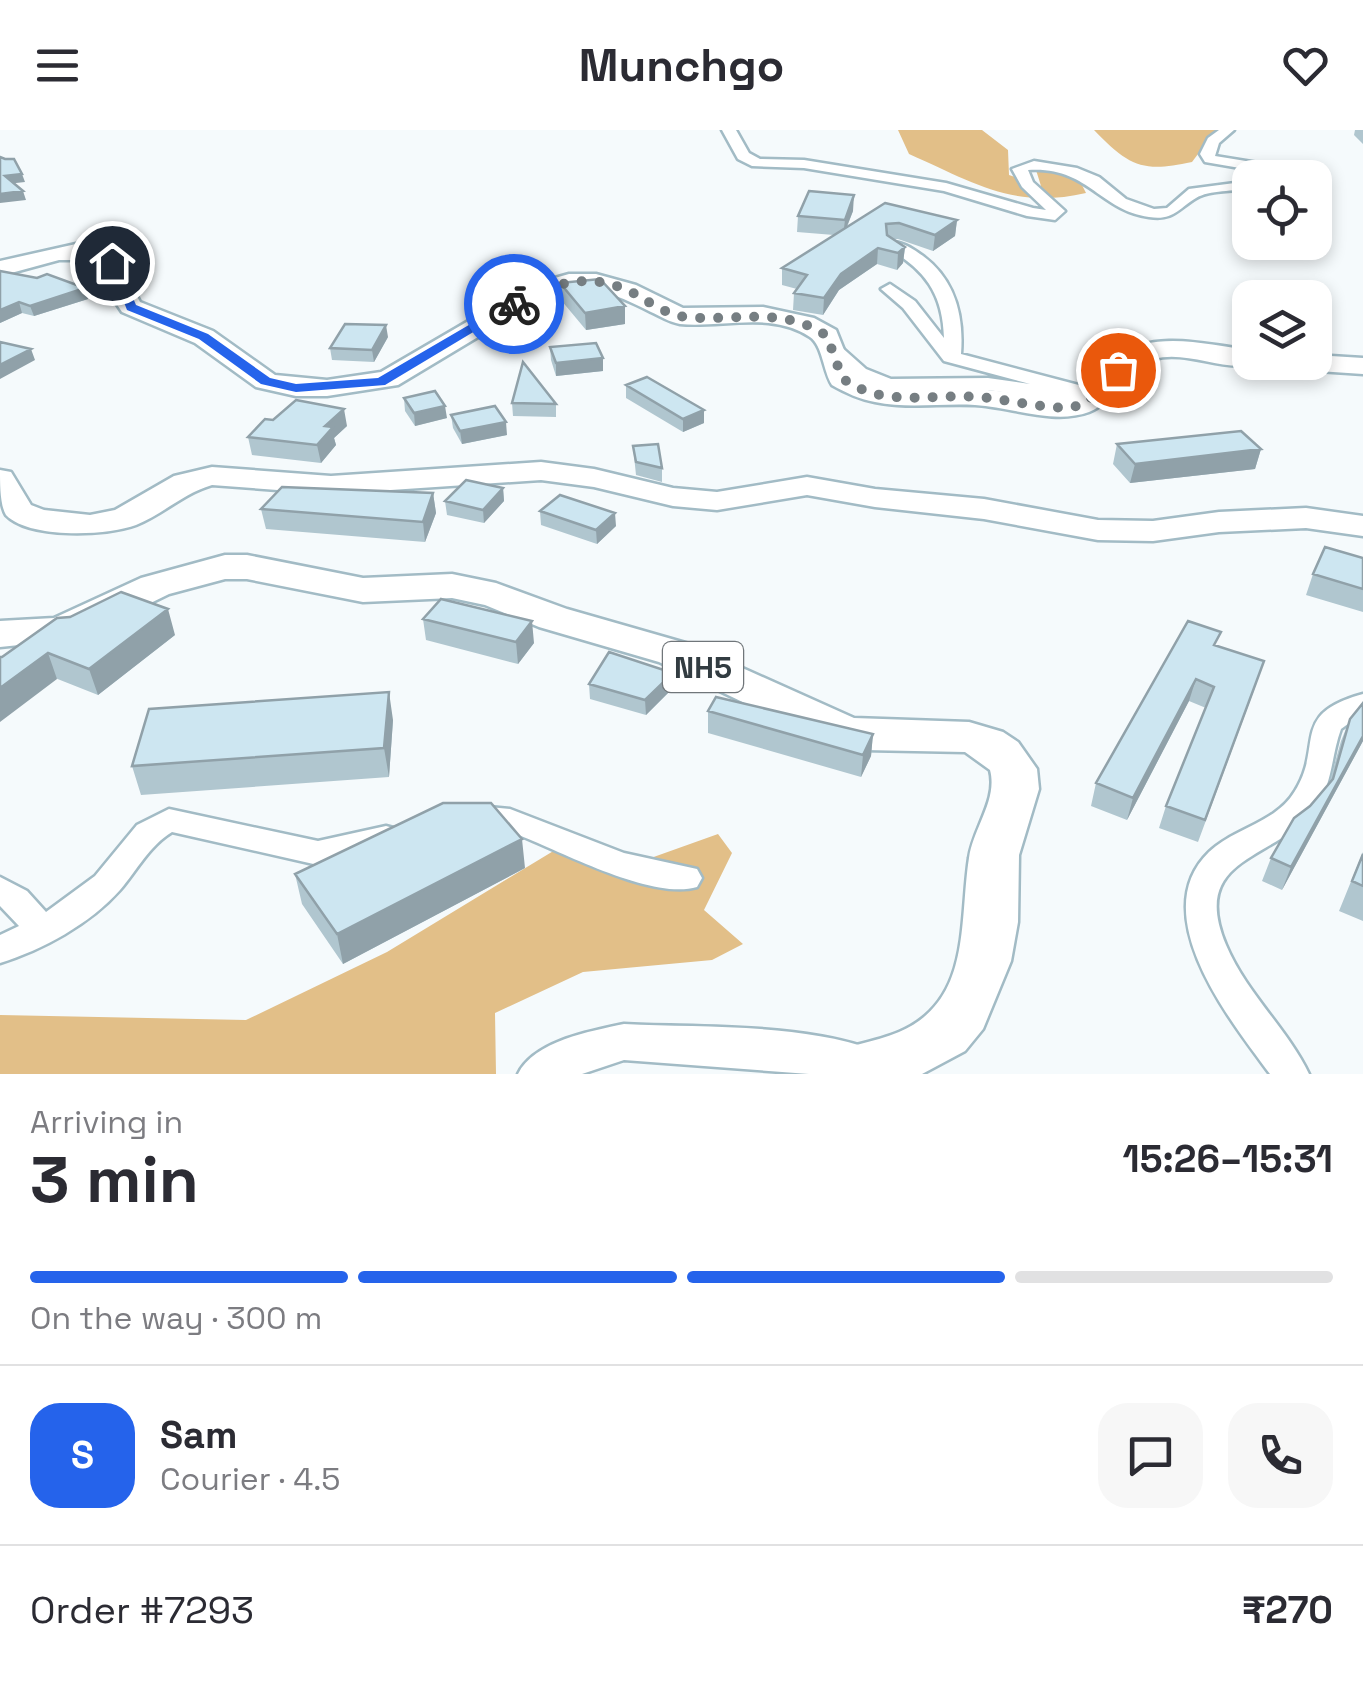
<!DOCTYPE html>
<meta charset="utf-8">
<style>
body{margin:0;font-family:"Space Grotesk",sans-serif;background:#f7f7f7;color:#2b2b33;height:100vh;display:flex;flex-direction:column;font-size:38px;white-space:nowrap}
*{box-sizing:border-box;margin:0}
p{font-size:32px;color:#7c7c81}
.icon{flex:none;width:55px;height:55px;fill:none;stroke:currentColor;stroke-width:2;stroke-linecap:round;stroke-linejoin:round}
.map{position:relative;height:944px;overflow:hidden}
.sheet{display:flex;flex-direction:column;background:#fff;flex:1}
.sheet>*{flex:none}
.controls{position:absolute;left:1232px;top:30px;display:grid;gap:20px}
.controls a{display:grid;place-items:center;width:100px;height:100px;border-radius:20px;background:#fff;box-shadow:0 5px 15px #0003;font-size:50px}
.pin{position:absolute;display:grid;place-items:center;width:85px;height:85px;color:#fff;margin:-42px;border:5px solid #fff;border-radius:50%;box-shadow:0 2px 10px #0007}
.courier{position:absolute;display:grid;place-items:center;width:100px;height:100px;margin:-50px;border:8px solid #2563eb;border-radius:50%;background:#fff;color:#222;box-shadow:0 2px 12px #0007}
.overview em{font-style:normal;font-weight:800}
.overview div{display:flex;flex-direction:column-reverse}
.overview{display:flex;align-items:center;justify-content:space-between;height:170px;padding:0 30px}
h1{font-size:65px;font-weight:800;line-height:75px}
.bar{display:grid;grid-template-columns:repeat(4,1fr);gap:15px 10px;align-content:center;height:120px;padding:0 30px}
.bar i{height:12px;border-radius:8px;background:#e1e1e2}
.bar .current{background:#2563eb}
.bar p{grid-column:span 4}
.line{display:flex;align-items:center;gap:25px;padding:0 30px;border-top:2px solid #e1e1e2}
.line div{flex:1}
.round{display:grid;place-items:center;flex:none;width:105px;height:105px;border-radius:30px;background:#f7f7f7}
header{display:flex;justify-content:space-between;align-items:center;height:130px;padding:0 30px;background:#fff;font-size:45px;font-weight:800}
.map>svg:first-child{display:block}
.forest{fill:#e2bf88}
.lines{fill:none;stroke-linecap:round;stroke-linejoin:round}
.minor-casing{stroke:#a2bbc5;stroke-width:5}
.tertiary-casing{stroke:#a2bbc5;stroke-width:5}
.secondary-casing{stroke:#a2bbc5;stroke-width:5}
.trunk-casing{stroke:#a2bbc5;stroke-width:5}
.minor{fill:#fff;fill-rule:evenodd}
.tertiary{fill:#fff;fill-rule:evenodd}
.secondary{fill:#fff;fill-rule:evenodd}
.trunk{fill:#fff;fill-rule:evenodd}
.wall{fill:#b0c6cf}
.shaded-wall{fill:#90a1a9}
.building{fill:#cde6f1;stroke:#90a1a9;stroke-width:2.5}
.route{fill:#2563eb}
.done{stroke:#767e82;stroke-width:10;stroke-dasharray:0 18}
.labels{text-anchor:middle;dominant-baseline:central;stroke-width:9;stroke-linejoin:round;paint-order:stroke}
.shield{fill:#fff;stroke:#70767a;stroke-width:2.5}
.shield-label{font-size:30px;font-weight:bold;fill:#323c41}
</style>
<header><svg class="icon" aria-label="menu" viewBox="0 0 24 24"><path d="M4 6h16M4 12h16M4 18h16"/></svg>Munchgo<svg class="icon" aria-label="heart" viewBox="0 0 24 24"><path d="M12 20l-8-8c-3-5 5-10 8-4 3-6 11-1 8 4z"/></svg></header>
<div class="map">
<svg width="1363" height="944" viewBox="0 0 1363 944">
<rect width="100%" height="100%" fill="#f5fafc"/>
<path class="forest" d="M898,0h84l26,20 1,25 32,11 -5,-16 37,-3 13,26c-73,17 -113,-11 -177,-39z
M1094,0h122l-24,32c-50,11 -63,4 -98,-32z
M718,704l14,19 -28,57 39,34 -31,16 -129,12 -88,41 1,61h-496v-59l246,5 141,-68 173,-105 74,17z"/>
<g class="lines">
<g class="minor-casing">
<path id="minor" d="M722,0h14l13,23 11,6 44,1 142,23 87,25 13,2 -24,-23 -10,-18 22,-8 43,7 22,9 27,22 28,10 13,-1 22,-19 61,-8v8c-15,2 -41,1 -54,9 -18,11 -23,23 -47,19 -50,-7 -61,-51 -121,-47l5,12 32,29 -10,9 -28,-4 -83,-25 -140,-23 -52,-2 -14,-7z
M1219,0h15l-15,13 -4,13 68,11 16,11 -94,-16 -5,-8 8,-16z
M887,112c13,-2 25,6 36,14 32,24 41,59 38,98l129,34v8l-23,5 -79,-11 -100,1 -36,-14 -27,-24v-8h14l27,24 25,10 97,-1 42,6 -86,-23 -41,-53 -22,-19 9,-5 25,17 29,37c-1,-44 -19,-69 -57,-90z
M1363,564v19l-22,16c-10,27 -8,55 -26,80 -39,52 -127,46 -89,136 20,48 61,83 83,129h-39c-40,-54 -125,-160 -61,-222 25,-24 67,-29 86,-61 29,-46 -6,-77 68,-97z
M468,675l42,4 114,44 73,16 5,9 -5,9c-46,14 -140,-38 -186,-55 -18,-7 -36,-3 -54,-8l-4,-8 4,-8z
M169,679l149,32 68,-15 11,3 4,8 -4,8 -79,20 -146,-33c-23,14 -35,38 -52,58 -30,34 -78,60 -120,73v-28l19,-9 -19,-20v-29l27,14 19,21 49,-36 42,-51z"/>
</g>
<g class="tertiary-casing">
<path id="tertiary" d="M624,894c78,4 176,-1 250,26l7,13 -6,11h-66l-185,-14 -42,14h-64c16,-33 73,-43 106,-50z"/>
</g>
<g class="secondary-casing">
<path id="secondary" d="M76,114c51,2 44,21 64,58l73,29 62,44 52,5 54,-8 149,-87 39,-11h27l40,11 47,23 80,-1 51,11 22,12 18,45 37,13 87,1 92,10c20,-10 30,-28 47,-42 37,-28 91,-12 133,-7v12h10c-31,13 -72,-13 -106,-3 -28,8 -38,42 -65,53 -35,13 -78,-5 -114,-7 -34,-2 -67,4 -100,-3 -16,-3 -29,-9 -43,-17 -9,-14 -9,-39 -22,-48 -38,-26 -88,-9 -130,-13 -11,-2 -20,-8 -29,-12 -37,-19 -63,-29 -103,-17l-150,90 -71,11h-31l-40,-9 -61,-44 -73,-31 -10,-15 -9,-30 -7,-7h-37l-59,16v-15z
M1315,225l48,3v16l-60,-4 -13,-8h25z
M541,332l53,7 79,19 44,4 90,-15 68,12 109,10 114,21 55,1 66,-9 87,-4 57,8v20l-57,-8 -87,4 -66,9 -55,-1 -114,-21 -109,-12 -68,-12 -90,15 -44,-4 -79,-19 -53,-7 -210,14 -119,-9c-28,8 -49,29 -76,40 -29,11 -107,14 -130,-10 -6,-10 -6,-31 -6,-45l11,2 20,33 13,5 46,5 25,-5 59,-34 38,-9 119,9z"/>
</g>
<g class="trunk-casing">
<path id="trunk" d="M225,425h22l116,23 89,-4 44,9 71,26 122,35 165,74 115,4 34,10 15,10 19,27 2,20 -20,66 -1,67 -7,39 -28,68 -18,22 -43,23h-113l8,-18c27,-10 56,-13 82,-24 73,-31 60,-110 70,-174 4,-30 29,-58 21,-88l-25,-18 -101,-2 -34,-6 -171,-82 -120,-35 -54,-22 -33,-7 -89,4 -116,-23h-22l-56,15 -92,45 -77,8v-26l54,-3 87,-40z"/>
</g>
<use href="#minor" class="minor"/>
<use href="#tertiary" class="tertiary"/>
<use href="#secondary" class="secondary"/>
<use href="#trunk" class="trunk"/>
</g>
<path class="wall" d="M1355,0h8v14l-9,-9z
M885,73l72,17 -2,16 -22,15 -35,-12h-5l12,8 -2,16 -6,7 -20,-6 -38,26 -16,25 -30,-5 1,-17 3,-4 -15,-4v-17l52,-33 -37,-3 1,-16 55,-5 -6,16z
M0,141l85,17 3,11 -54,17 -12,-3 -22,10z
M560,153l65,23v18l-39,6 -25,-30z
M388,207l-14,25 -42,-2 -2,-12z
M550,217l53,11v13l-47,5 -5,-16z
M626,255l78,25v13l-21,9 -57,-34z
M404,268l43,20 -32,8 -10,-15z
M512,273l44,1v13l-43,-1z
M451,285l56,20 -45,9 -9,-16z
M347,296l-13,12 2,7 -15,18 -69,-8 -4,-18z
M1117,314l144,5 -6,20 -125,14 -17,-19z
M633,316l29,22v14l-26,-7z
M503,358l1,13 -20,22 -37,-8 -2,-14z
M433,363l3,20 -11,29 -159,-13 -5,-20z
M540,381l76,15 -19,18 -56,-19z
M1363,428v54l-57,-17 7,-21z
M423,489l111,24 -16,21 -92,-24z
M175,505l-77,60 -96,-38z
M1216,516l41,36 -59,160 -39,-14 7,-22 40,-98 -17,-7 -62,119 -36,-14 5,-23z
M673,543v15l-27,27 -56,-16 -1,-15z
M1363,573v38l-81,149 -20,-9 9,-23 58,-74 12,-43 9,-22z
M708,581l165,23 -2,22 -10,21 -153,-44z
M393,590l-4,57 -248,18 -9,-29z
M1363,722v69l-24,-10z
M525,738l-182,96 -41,-60 -7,-30z"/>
<path class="shaded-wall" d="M22,44l3,8 -18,2 -2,-8z
M23,61l3,9 -26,3v-9z
M854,65l-1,16 -10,25 2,-16z
M957,90l-2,16 -22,15 2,-16z
M905,117l-2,16 -6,7 1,-17z
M878,118l-1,16 -38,26 -16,25 1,-17 17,-24z
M85,158l3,11 -54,17 -4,-10z
M19,172l3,11 -22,10v-13z
M625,176v18l-39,6 -1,-17z
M386,195l2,12 -14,25 -2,-12z
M31,219l4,11 -35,19v-14z
M603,228v13l-47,5v-13z
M445,276l2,12 -32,8 -1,-13z
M344,279l3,17 -13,12 2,7 -15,18 -4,-18 8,-19z
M704,280v13l-21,9v-13z
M506,292l1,13 -45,9 -2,-13z
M1261,319l-6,20 -125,14 5,-19z
M503,358l1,13 -20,22 -1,-13z
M433,363l3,20 -11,29 -2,-20z
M615,383l1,13 -19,18 -1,-14z
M168,479l7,26 -77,60 -9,-26z
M532,491l2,22 -16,21 -2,-22z
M48,523l9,26 -57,43v-34z
M673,543v15l-27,27 -1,-15z
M1196,549l-7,22 -62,119 6,-22z
M389,562l4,28 -4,57 -5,-29z
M873,604l-2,22 -10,21 2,-22z
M1363,606v5l-81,149 9,-23z
M522,709l3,29 -182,96 -6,-30z"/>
<path class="building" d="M0,27l5,2h9l8,15 -17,2 18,15 -23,3z
M809,61l45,4 -9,25 -47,-4z
M885,73l72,17 -22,15 -36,-12 -13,1 1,11 18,12 -7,6 -20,-5 -37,26 -17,24 -30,-5 13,-18 -25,-7z
M0,141l37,7 10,-4 38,14 -55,18 -11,-4 -19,8z
M600,149l25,27 -40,7 -25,-30z
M345,194l41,1 -14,25 -42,-2z
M0,212l31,7 -31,16z
M596,213l7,15 -47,5 -6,-16z
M523,232l33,42 -44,-1z
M647,247l57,33 -21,9 -57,-34z
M435,261l10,15 -31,7 -10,-15z
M296,270l48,9 -19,17 8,1 -16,18 -69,-8 17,-18 8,1z
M495,276l11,16 -46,9 -9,-16z
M1241,301l20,18 -126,15 -18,-20z
M658,314l4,24 -26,-6 -3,-16z
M466,350l37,8 -20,22 -38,-9z
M282,357l151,6 -10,29 -162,-13z
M560,365l55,18 -19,17 -56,-19z
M1325,417l38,11v31l-50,-15z
M121,462l47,17 -79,60 -41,-16 -48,35v-31h2l55,-39 13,-1z
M441,469l91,22 -16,21 -93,-23z
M1188,491l33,11 -7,13 50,16 -59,159 -39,-14 48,-119 -18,-8 -63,119 -37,-15z
M609,522l64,21 -28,27 -56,-16z
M389,562l-5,56 -252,18 17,-57z
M716,567l157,37 -10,21 -155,-44z
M1363,573v33l-72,131 -20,-9 23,-40 16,-12 23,-27 17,-60z
M443,673h48l31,36 -185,95 -42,-60z
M1363,724v32l-11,-5z"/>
<path class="route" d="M108,131l10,2 18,42 72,29 62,44 26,6 82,-6 132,-77 10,3 -135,81 -89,7 -35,-8 -62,-45 -72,-29z"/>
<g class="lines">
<path class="done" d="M514,174c41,-23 80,-33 123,-9 15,9 31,20 49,22 50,5 95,-12 141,19l15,42c41,31 90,15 137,19 31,3 61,11 92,11l16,-6 31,-32"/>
</g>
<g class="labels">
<rect class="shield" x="663" y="512" width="80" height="50" rx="8"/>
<g class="shield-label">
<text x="703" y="537">NH5</text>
</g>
</g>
</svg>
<div class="controls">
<a><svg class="icon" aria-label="locate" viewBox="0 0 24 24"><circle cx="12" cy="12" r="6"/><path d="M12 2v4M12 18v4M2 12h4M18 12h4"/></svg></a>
<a><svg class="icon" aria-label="layers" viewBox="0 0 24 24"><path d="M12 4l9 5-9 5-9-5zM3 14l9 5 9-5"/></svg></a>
</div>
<div class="pin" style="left:1118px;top:240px;background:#ea580c"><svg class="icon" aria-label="bag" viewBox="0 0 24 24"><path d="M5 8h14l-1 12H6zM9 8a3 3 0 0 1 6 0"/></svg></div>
<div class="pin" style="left:112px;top:133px;background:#1f2937"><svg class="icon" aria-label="home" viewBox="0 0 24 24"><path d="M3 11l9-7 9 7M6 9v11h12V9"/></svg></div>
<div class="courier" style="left:514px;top:174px"><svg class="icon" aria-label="bike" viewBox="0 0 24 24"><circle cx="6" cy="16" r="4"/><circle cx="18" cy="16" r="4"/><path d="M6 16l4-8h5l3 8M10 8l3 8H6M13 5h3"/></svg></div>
</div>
<section class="sheet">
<div class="overview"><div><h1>3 min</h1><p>Arriving in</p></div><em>15:26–15:31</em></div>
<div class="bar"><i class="current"></i><i class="current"></i><i class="current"></i><i></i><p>On the way · 300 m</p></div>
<div class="line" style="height:180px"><b class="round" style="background:#2563eb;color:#fff">S</b><div><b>Sam</b><p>Courier · 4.5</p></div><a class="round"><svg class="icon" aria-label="chat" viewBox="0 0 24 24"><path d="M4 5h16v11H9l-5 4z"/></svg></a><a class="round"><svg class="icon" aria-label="phone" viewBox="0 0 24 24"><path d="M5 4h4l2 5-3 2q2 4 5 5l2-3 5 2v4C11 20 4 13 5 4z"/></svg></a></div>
<div class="line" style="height:130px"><div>Order #7293</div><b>₹270</b></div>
</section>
